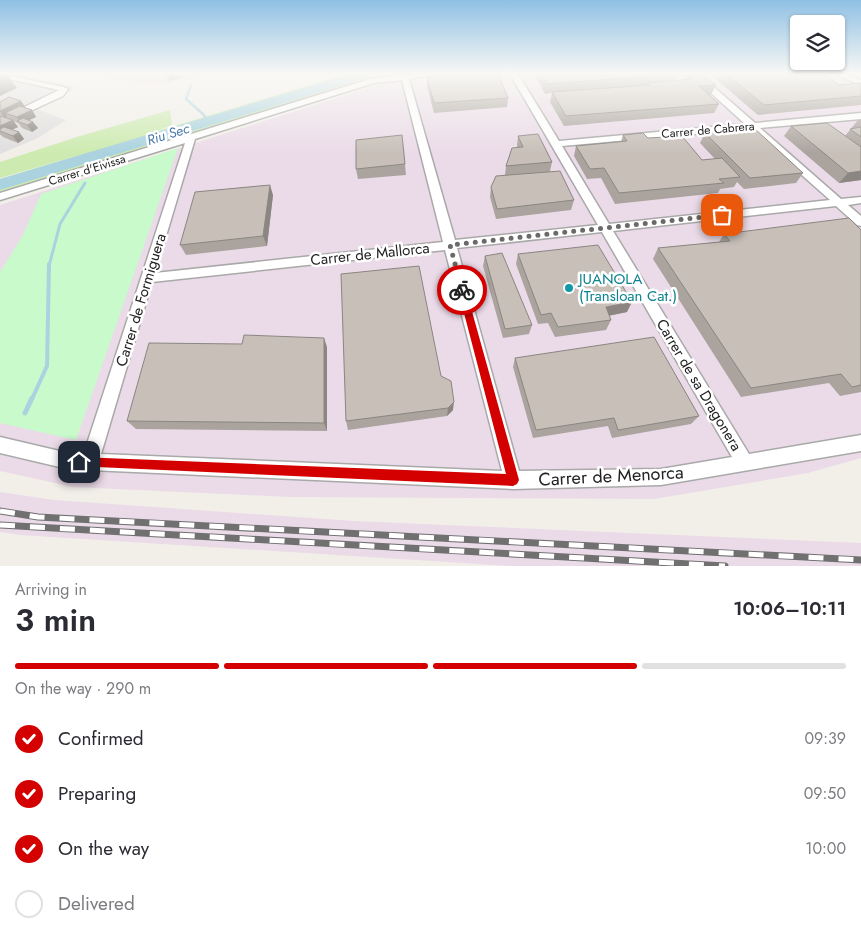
<!DOCTYPE html>
<meta charset="utf-8">
<style>
body{margin:0;font-family:Jost,sans-serif;background:#f2f2f3;color:#2b2b33;height:100vh;display:flex;flex-direction:column;font-size:19px;white-space:nowrap}
*{box-sizing:border-box;margin:0}
p{font-size:16px;color:#7c7c81}
.icon{flex:none;width:28px;height:28px;fill:none;stroke:currentColor;stroke-width:2;stroke-linecap:round;stroke-linejoin:round}
.map{position:relative;height:566px;overflow:hidden}
.sheet{display:flex;flex-direction:column;background:#fff;flex:1}
.sheet>*{flex:none}
.controls{position:absolute;left:790px;top:15px;display:grid;gap:10px}
.controls a{display:grid;place-items:center;width:55px;height:55px;border-radius:5px;background:#fff;box-shadow:0 1px 4px #0004;font-size:25px}
.pin{position:absolute;display:grid;place-items:center;width:42px;height:42px;color:#fff;margin:-21px;border-radius:10px;box-shadow:0 2px 8px #0006}
.courier{position:absolute;display:grid;place-items:center;width:50px;height:50px;margin:-25px;border:4px solid #d40000;border-radius:50%;background:#fff;color:#222;box-shadow:0 1px 6px #0007}
.overview em{font-style:normal;font-weight:600}
.overview div{display:flex;flex-direction:column-reverse}
.overview{display:flex;align-items:center;justify-content:space-between;height:85px;padding:0 15px}
h1{font-size:32px;font-weight:600;line-height:38px}
.bar{display:grid;grid-template-columns:repeat(4,1fr);gap:8px 5px;align-content:center;height:60px;padding:0 15px}
.bar i{height:6px;border-radius:4px;background:#e1e1e2}
.bar .selected{background:#d40000}
.bar p{grid-column:span 4}
ol{padding:0 15px;list-style:none}
li{display:flex;align-items:center;gap:15px;height:55px}
li p{margin-inline-start:auto}
li .icon{padding:5px;border-radius:50%;background:#d40000;color:#fff;stroke-width:4}
li:last-child{color:#7c7c81}
li i{width:28px;height:28px;border:2px solid #e1e1e2;border-radius:50%}
.map>svg:first-child{display:block}
.residential{fill:#e0dfdf}
.industrial{fill:#ebdbe8}
.grass{fill:#cdebb0}
.park{fill:#c8facc}
.lines{fill:none;stroke-linecap:round;stroke-linejoin:round}
.stream-far3{stroke:#aad3df;stroke-width:2.5}
.stream-far2{stroke:#aad3df;stroke-width:3}
.stream-far1{stroke:#aad3df;stroke-width:4}
.stream{stroke:#aad3df;stroke-width:5}
.river{fill:#aad3df;fill-rule:evenodd}
.minor-casing{stroke:#a9a9a9;stroke-width:3}
.minor{fill:#fff;fill-rule:evenodd}
.rail-casing{stroke:#707070;stroke-width:7}
.rail{stroke:#fff;stroke-width:5;stroke-dasharray:15;stroke-linecap:butt}
.wall{fill:#aba49e}
.shaded-wall{fill:#8b8681}
.building{fill:#c7bfb8;stroke:#8b8681}
.route{fill:#d40000}
.done{stroke:#6b6a68;stroke-width:5;stroke-dasharray:0 9}
.culture-dot{fill:#0f9aa8;stroke:#fff;stroke-width:2}
.labels{text-anchor:middle;dominant-baseline:central;stroke-width:5;stroke-linejoin:round;paint-order:stroke}
.far-street-label{font-size:12px;fill:#222;stroke:#fff}
.far-water-label{font-size:14px;font-style:italic;fill:#4a7aab;stroke:#fff}
.street-label{font-size:15px;fill:#222;stroke:#fff}
.culture-label{font-size:15px;fill:#0d838f;stroke:#fff;text-anchor:start}
.near-street-label{font-size:18px;fill:#222;stroke:#fff}
</style>
<div class="map">
<svg width="861" height="566" viewBox="0 0 861 566">
<rect width="100%" height="100%" fill="#f2efe9"/>
<path class="residential" d="M0,74h13l58,12 3,2 -3,3 -34,18 29,11 -28,18 -38,16z"/>
<path class="industrial" d="M90,74h116l-45,12z
M471,74h356l34,14v370l-53,15 -154,26 -364,-2 -217,-10 -73,-16v-266l381,-121z
M0,492l54,8 300,21 507,22v23h-350l-491,-31 -20,-3z"/>
<path class="grass" d="M346,74h44l-19,4 -371,114v-13l104,-31 -104,30v-16l80,-26 90,-26 2,15 -18,7z"/>
<path class="park" d="M178,148l-102,292 -76,-17v-151l23,-37 18,-41z"/>
<g class="lines">
<path class="stream-far3" d="M191,85l-5,14 18,16 3,6
M96,159l4,-5"/>
<path class="stream-far2" d="M96,160l1,-2
M49,266l11,-42 25,-41"/>
<path class="stream-far1" d="M32,399l15,-33 2,-102"/>
<path class="stream" d="M25,413l7,-15"/>
<path class="river" d="M350,74h20l-1,3 -369,113v-11z"/>
<g class="minor-casing">
<path id="minor" d="M0,74l64,13 4,2 -5,7 -63,29v-6l59,-29 -59,-13z
M438,74l-29,5 46,161 143,-15 -88,-151h8l41,67 186,-17 -55,-50h9l56,49 106,-10v6l-101,9 81,71 20,-2v6l-13,2 13,11v10l-4,-1 -21,-19 -223,25 136,223 112,-19v16l-200,34 -148,4 -445,-20 -68,-16v-16l68,16h16l101,-310 -185,57v-7l370,-114 35,-4zM402,80l41,162 -288,31 40,-134 179,-56zM750,129l80,71 -221,24 -47,-78zM602,232l130,225 -71,12 -142,2 -62,-223zM445,250l57,221 -401,-17 51,-172z
M834,74h11l16,6v5z"/>
</g>
<use href="#minor" class="minor"/>
<g class="rail-casing">
<path id="rail" d="M0,511l38,6 823,43
M0,525l725,41"/>
</g>
<use href="#rail" class="rail"/>
</g>
<path class="wall" d="M162,74h29l-21,7z
M537,74h141l-3,7 11,-1 1,-4 29,9 -5,10h-2l10,9 -5,9 -150,13 -14,-24 2,-9 -7,1 -9,-17z
M710,74h114l15,11 22,-2v22l-103,10z
M427,77l81,21 -1,9 -73,6 -7,-27z
M21,101l4,6 -1,1 8,2 4,7 -7,3 9,8 -6,4 -10,-4 -4,-5 -5,-2 5,6 -6,3 7,2 5,7 -6,4 -15,-6 -2,-2h-1v-33z
M858,120h3v60l-22,3 -55,-47 7,-10 54,10z
M705,133l98,40 -7,10 -52,6 -7,-7 -3,5 -14,2 -2,4 -103,11 -14,-26 -14,1 -13,-23 2,-10 45,-4 2,-7 25,3 54,22 13,-1 -15,-16z
M518,136l34,26 -2,9 24,29 -3,10 -75,9 -6,-22 1,-10 14,-12 1,-9 11,-19v-1z
M405,164l1,11 -48,4 -2,-10z
M273,195l-6,51 -81,9 -6,-10z
M861,230v162l-21,4 -11,-13 -88,14 -88,-138 5,-11 61,-6 5,-8z
M518,254l109,58 -18,4 2,4 -5,10 -51,7 -7,-14 -10,1 -22,-60z
M485,256l47,69 -3,9 -26,4 -20,-72z
M327,347v84l-191,-2 -9,-8z
M515,358l184,58 -8,8 -79,14 -4,-12 -75,12 -20,-71z
M441,376l12,34 -6,6 -99,14 -2,-9z"/>
<path class="shaded-wall" d="M0,74h7l10,14 -17,8z
M167,74h24l-21,7z
M21,101l4,6 -15,8 -5,-2 2,3 -3,2 -4,-7z
M32,110l4,7 -13,6 -3,-1 -3,-5z
M13,120l5,7 -13,6 -5,-2v-5z
M33,122l5,6 -6,4 -5,-7z
M19,132l5,7 -6,4 -5,-7z
M861,171v9l-22,3 9,-10z
M270,185l3,10 -6,51 -4,-10z
M632,302l-5,10 -26,5 5,-10z
M324,338l3,9v84l-3,-8z
M454,402l-1,8 -6,6 1,-8z"/>
<path class="building" d="M454,74h44l10,24 -74,5 -7,-26z
M541,74h137l-131,10z
M701,74l15,11 -17,1 20,18 -153,12 -14,-24 98,-7 -4,-2 45,-4 -4,-3z
M726,74h98l15,11 22,-2v13l-97,9z
M9,97l12,4 -21,10v-9z
M20,106l12,4 -15,7 -12,-4z
M0,116l13,4 -13,6z
M23,118l10,4 -6,3 -10,-4z
M827,123l34,24v24l-13,2 -57,-47z
M4,127l15,5 -6,4 -13,-5v-2z
M861,127v10l-11,-8z
M754,128l49,45 -53,5 -45,-45z
M643,133l5,5 34,-2 20,24 20,-2 18,19 -21,2 5,4 -105,10 -15,-25 -14,1 -14,-23 51,-5 -4,-6z
M538,134l14,28 -46,4 6,-18 11,-1 -5,-11z
M402,135l3,29 -49,5v-29z
M560,171l14,29 -77,9 -6,-22 5,-11z
M270,185l-7,51 -83,9 15,-53z
M849,218l12,12v155l-9,2 -11,-13 -90,14 -93,-140 72,-7 -6,-7z
M598,245l34,57 -26,5 5,13 -53,7 -7,-14 -10,2 -23,-61z
M502,253l30,72 -27,4 -20,-73z
M419,266l22,110 10,5 3,21 -6,6 -102,13 -5,-147z
M244,335l80,3v85l-197,-2 22,-78 93,1z
M654,337l45,79 -81,14 -4,-12 -78,12 -21,-72z"/>
<linearGradient id="sky" x2="0" y2="1"><stop stop-color="#8fc0e4"/><stop offset="0.48" stop-color="#f9f8f5"/><stop offset="1" stop-color="#f9f8f5" stop-opacity="0"/></linearGradient>
<rect width="861" height="153" fill="url(#sky)"/>
<path class="route" d="M462,287l4,3 53,190 -2,4 -4,2 -438,-20 -2,-4 2,-4 4,-1 427,17 -48,-184z"/>
<g class="lines">
<path class="done" d="M462,290l-12,-45 272,-30"/>
</g>
<circle class="culture-dot" cx="569" cy="288" r="5"/>
<g class="labels">
<g class="far-street-label">
<text transform="translate(708 130) rotate(-5)">Carrer de Cabrera</text>
<text transform="translate(87 170) rotate(-17)">Carrer d'Eivissa</text>
</g>
<g class="far-water-label">
<text transform="translate(168 134) rotate(-17)">Riu Sec</text>
</g>
<g class="street-label">
<text transform="translate(370 254) rotate(-6)">Carrer de Mallorca</text>
<text transform="translate(141 300) rotate(-73)">Carrer de Formiguera</text>
<text transform="translate(699 385) rotate(59)">Carrer de sa Dragonera</text>
</g>
<g class="culture-label">
<text x="579" y="279">JUANOLA<tspan x="579" dy="17">(Transloan Cat.)</tspan></text>
</g>
<g class="near-street-label">
<text transform="translate(611 476) rotate(-3)">Carrer de Menorca</text>
</g>
</g>
</svg>
<div class="controls">
<a><svg class="icon" aria-label="layers" viewBox="0 0 24 24"><path d="M12 4l9 5-9 5-9-5zM3 14l9 5 9-5"/></svg></a>
</div>
<div class="pin" style="left:722px;top:215px;background:#ea580c"><svg class="icon" aria-label="bag" viewBox="0 0 24 24"><path d="M5 8h14l-1 12H6zM9 8a3 3 0 0 1 6 0"/></svg></div>
<div class="pin" style="left:79px;top:462px;background:#1f2937"><svg class="icon" aria-label="home" viewBox="0 0 24 24"><path d="M3 11l9-7 9 7M6 9v11h12V9"/></svg></div>
<div class="courier" style="left:462px;top:290px"><svg class="icon" aria-label="bike" viewBox="0 0 24 24"><circle cx="6" cy="16" r="4"/><circle cx="18" cy="16" r="4"/><path d="M6 16l4-8h5l3 8M10 8l3 8H6M13 5h3"/></svg></div>
</div>
<section class="sheet">
<div class="overview"><div><h1>3 min</h1><p>Arriving in</p></div><em>10:06–10:11</em></div>
<div class="bar"><i class="selected"></i><i class="selected"></i><i class="selected"></i><i></i><p>On the way · 290 m</p></div>
<ol>
<li><svg class="icon" aria-label="check" viewBox="0 0 24 24"><path d="M5 12l5 5 9-10"/></svg>Confirmed<p>09:39</p></li>
<li><svg class="icon" aria-label="check" viewBox="0 0 24 24"><path d="M5 12l5 5 9-10"/></svg>Preparing<p>09:50</p></li>
<li><svg class="icon" aria-label="check" viewBox="0 0 24 24"><path d="M5 12l5 5 9-10"/></svg>On the way<p>10:00</p></li>
<li><i></i>Delivered</li>
</ol>
</section>
